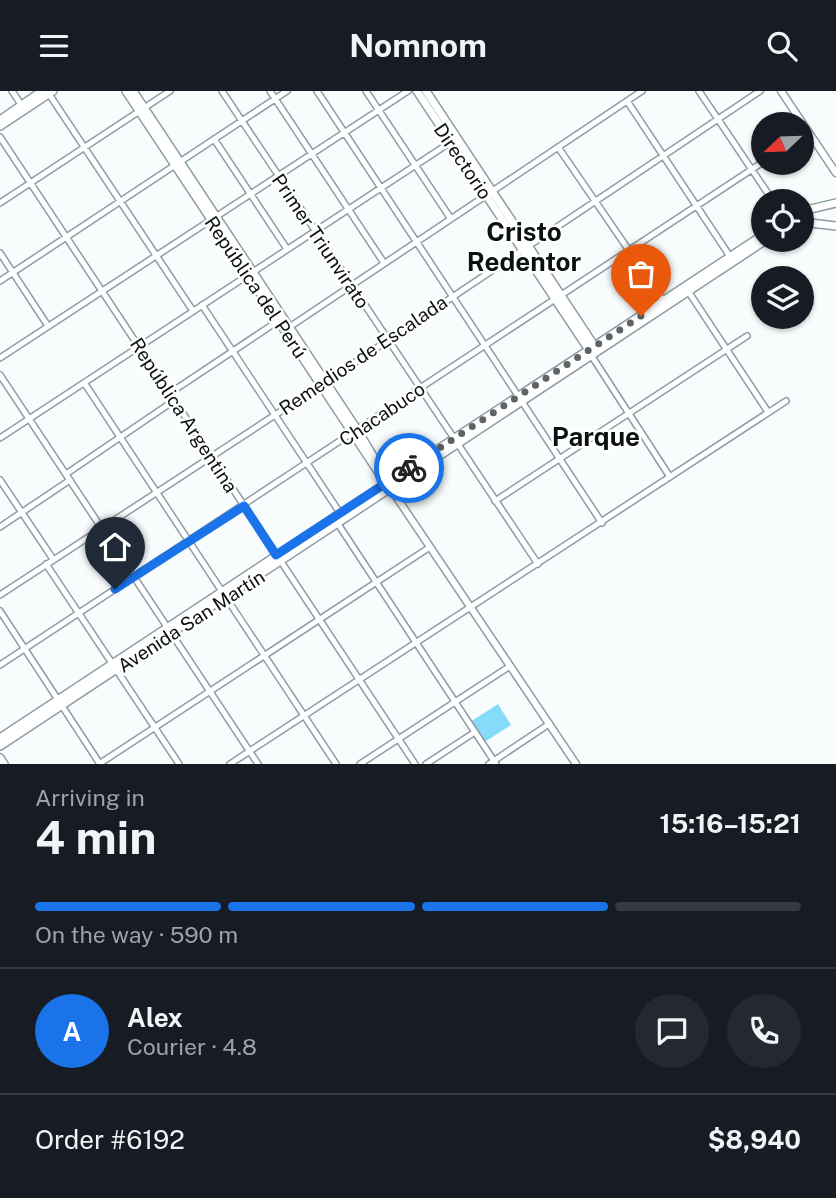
<!DOCTYPE html>
<meta charset="utf-8">
<style>
body{margin:0;font-family:"Public Sans",sans-serif;background:#242831;color:#f1f3f6;height:100vh;display:flex;flex-direction:column;font-size:26px;white-space:nowrap}
*{box-sizing:border-box;margin:0}
p{font-size:23px;color:#9ea1a6}
.icon{flex:none;width:38px;height:38px;fill:none;stroke:currentColor;stroke-width:2;stroke-linecap:round;stroke-linejoin:round}
.map{position:relative;height:673px;overflow:hidden}
.panel{display:flex;flex-direction:column;background:#171b24;flex:1}
.panel>*{flex:none}
.needle{width:46px;rotate:247deg}
.controls{position:absolute;left:751px;top:21px;display:grid;gap:14px}
.controls a{display:grid;place-items:center;width:63px;height:63px;border-radius:50%;background:#171b24;box-shadow:0 2px 5px #0004;font-size:35px}
.pin{position:absolute;display:grid;place-items:center;width:60px;height:60px;color:#fff;margin:-72px -30px;border-radius:50% 50% 50% 0;rotate:-45deg;box-shadow:0 0 7px #0007}
.pin .icon{rotate:45deg}
.courier{position:absolute;display:grid;place-items:center;width:70px;height:70px;margin:-35px;border:5px solid #1a73e8;border-radius:50%;background:#fff;color:#222;box-shadow:0 2px 9px #0007}
.headline em{font-style:normal;font-weight:700}
.headline div{display:flex;flex-direction:column-reverse}
.headline{display:flex;align-items:center;justify-content:space-between;height:119px;padding:0 35px}
h1{font-size:46px;font-weight:700;line-height:52px}
.bar{display:grid;grid-template-columns:repeat(4,1fr);gap:10px 7px;align-content:center;height:84px;padding:0 35px}
.bar i{height:9px;border-radius:5px;background:#363941}
.bar .on{background:#1a73e8}
.bar p{grid-column:span 4}
.line{display:flex;align-items:center;gap:18px;padding:0 35px;border-top:2px solid #363941}
.line div{flex:1}
.round{display:grid;place-items:center;flex:none;width:74px;height:74px;border-radius:37px;background:#242831}
header{display:flex;justify-content:space-between;align-items:center;height:91px;padding:0 35px;background:#171b24;font-size:32px;font-weight:700}
.map>svg:first-child{display:block}
.green{fill:#85dbf9}
.lines{fill:none;stroke-linecap:round;stroke-linejoin:round}
.minor-casing{stroke:#8d9da3;stroke-width:8}
.tertiary-casing{stroke:#8d9da3;stroke-width:9}
.secondary-casing{stroke:#8d9da3;stroke-width:10}
.minor{stroke:#fff;stroke-width:5}
.tertiary{stroke:#fff;stroke-width:6}
.secondary{stroke:#fff;stroke-width:7}
.done{stroke:#5e6365;stroke-width:7;stroke-dasharray:0 12.6}
.route{stroke:#1a73e8;stroke-width:9}
.labels{text-anchor:middle;dominant-baseline:central;stroke-width:5;stroke-linejoin:round;paint-order:stroke}
.street-label{font-size:19px;fill:#0b1113;stroke:#fff}
.district-label{font-size:26px;font-weight:bold;fill:#0b1113;stroke:#fff}
</style>
<header><svg class="icon" aria-label="menu" viewBox="0 0 24 24"><path d="M4 6h16M4 12h16M4 18h16"/></svg>Nomnom<svg class="icon" aria-label="search" viewBox="0 0 24 24"><circle cx="10" cy="10" r="6"/><path d="M15 15l6 6"/></svg></header>
<div class="map">
<svg width="836" height="673" viewBox="0 0 836 673">
<rect width="100%" height="100%" fill="#f9fcfd"/>
<path class="green" d="M498,613l13,21 -28,18 -13,-21z"/>
<g class="lines">
<g class="minor-casing">
<path id="minor" d="M12,0l10,15
M47,0l146,220
M222,0l316,473
M270,0l114,172
M317,0l285,432
M366,0l85,128
M699,0l74,110
M627,10l104,157
M0,46l415,627
M802,47l7,-5
M214,48l73,110
M558,56l107,156
M0,112l170,-112
M0,162l48,73
M0,190l287,-190
M688,200l80,121
M202,214l138,208 -2,11 158,240
M288,237l354,-237
M591,264l79,122
M0,267l408,-267
M0,284l258,389
M85,293l251,380
M170,302l111,-74
M0,347l454,-298
M66,383l109,-74
M0,389l53,79
M495,410l252,-165
M0,436l70,-47
M46,473l133,200
M0,504l321,-210 439,-294
M0,520l100,153
M0,574l763,-503
M99,673l331,-217
M230,673l556,-363
M360,673l150,-98
M426,673l49,-32
M489,673l60,-40"/>
</g>
<g class="tertiary-casing">
<path id="tertiary" d="M781,0l55,82
M391,398l185,275"/>
</g>
<g class="secondary-casing">
<path id="secondary" d="M126,0l255,385 7,5
M133,0l225,340 31,52
M417,0l174,262
M426,0l171,259
M0,29l42,-29
M0,35l53,-35
M802,120l34,-8
M802,131l34,4
M0,647l763,-503
M0,655l766,-506
M0,667l4,6"/>
</g>
<use href="#minor" class="minor"/>
<use href="#tertiary" class="tertiary"/>
<use href="#secondary" class="secondary"/>
</g>
<g class="lines">
<path class="done" d="M409,377l232,-152"/>
<path class="route" d="M115,498l129,-83 32,49 133,-87"/>
</g>
<g class="labels">
<g class="street-label">
<text transform="translate(463 70) rotate(56)">Directorio</text>
<text transform="translate(321 150) rotate(56)">Primer Triunvirato</text>
<text transform="translate(256 196) rotate(56)">República del Perú</text>
<text transform="translate(363 264) rotate(-34)">Remedios de Escalada</text>
<text transform="translate(382 323) rotate(-34)">Chacabuco</text>
<text transform="translate(184 324) rotate(57)">República Argentina</text>
<text transform="translate(191 530) rotate(-33)">Avenida San Martín</text>
</g>
<g class="district-label">
<text x="524" y="140">Cristo<tspan x="524" dy="30">Redentor</tspan></text>
<text x="596" y="345">Parque</text>
</g>
</g>
</svg>
<div class="controls">
<a><svg class="needle" viewBox="-14 -14 28 28"><path d="M0-13l5 13h-10z" fill="#e53935"/><path d="M0 13l5-13h-10z" fill="#9ea1a6"/></svg></a>
<a><svg class="icon" aria-label="locate" viewBox="0 0 24 24"><circle cx="12" cy="12" r="6"/><path d="M12 2v4M12 18v4M2 12h4M18 12h4"/></svg></a>
<a><svg class="icon" aria-label="layers" viewBox="0 0 24 24"><path d="M12 4l9 5-9 5-9-5zM3 14l9 5 9-5"/></svg></a>
</div>
<div class="pin" style="left:641px;top:225px;background:#ea580c"><svg class="icon" aria-label="bag" viewBox="0 0 24 24"><path d="M5 8h14l-1 12H6zM9 8a3 3 0 0 1 6 0"/></svg></div>
<div class="pin" style="left:115px;top:498px;background:#1f2937"><svg class="icon" aria-label="home" viewBox="0 0 24 24"><path d="M3 11l9-7 9 7M6 9v11h12V9"/></svg></div>
<div class="courier" style="left:409px;top:377px"><svg class="icon" aria-label="bike" viewBox="0 0 24 24"><circle cx="6" cy="16" r="4"/><circle cx="18" cy="16" r="4"/><path d="M6 16l4-8h5l3 8M10 8l3 8H6M13 5h3"/></svg></div>
</div>
<section class="panel">
<div class="headline"><div><h1>4 min</h1><p>Arriving in</p></div><em>15:16–15:21</em></div>
<div class="bar"><i class="on"></i><i class="on"></i><i class="on"></i><i></i><p>On the way · 590 m</p></div>
<div class="line" style="height:126px"><b class="round" style="background:#1a73e8;color:#fff">A</b><div><b>Alex</b><p>Courier · 4.8</p></div><a class="round"><svg class="icon" aria-label="chat" viewBox="0 0 24 24"><path d="M4 5h16v11H9l-5 4z"/></svg></a><a class="round"><svg class="icon" aria-label="phone" viewBox="0 0 24 24"><path d="M5 4h4l2 5-3 2q2 4 5 5l2-3 5 2v4C11 20 4 13 5 4z"/></svg></a></div>
<div class="line" style="height:91px"><div>Order #6192</div><b>$8,940</b></div>
</section>
